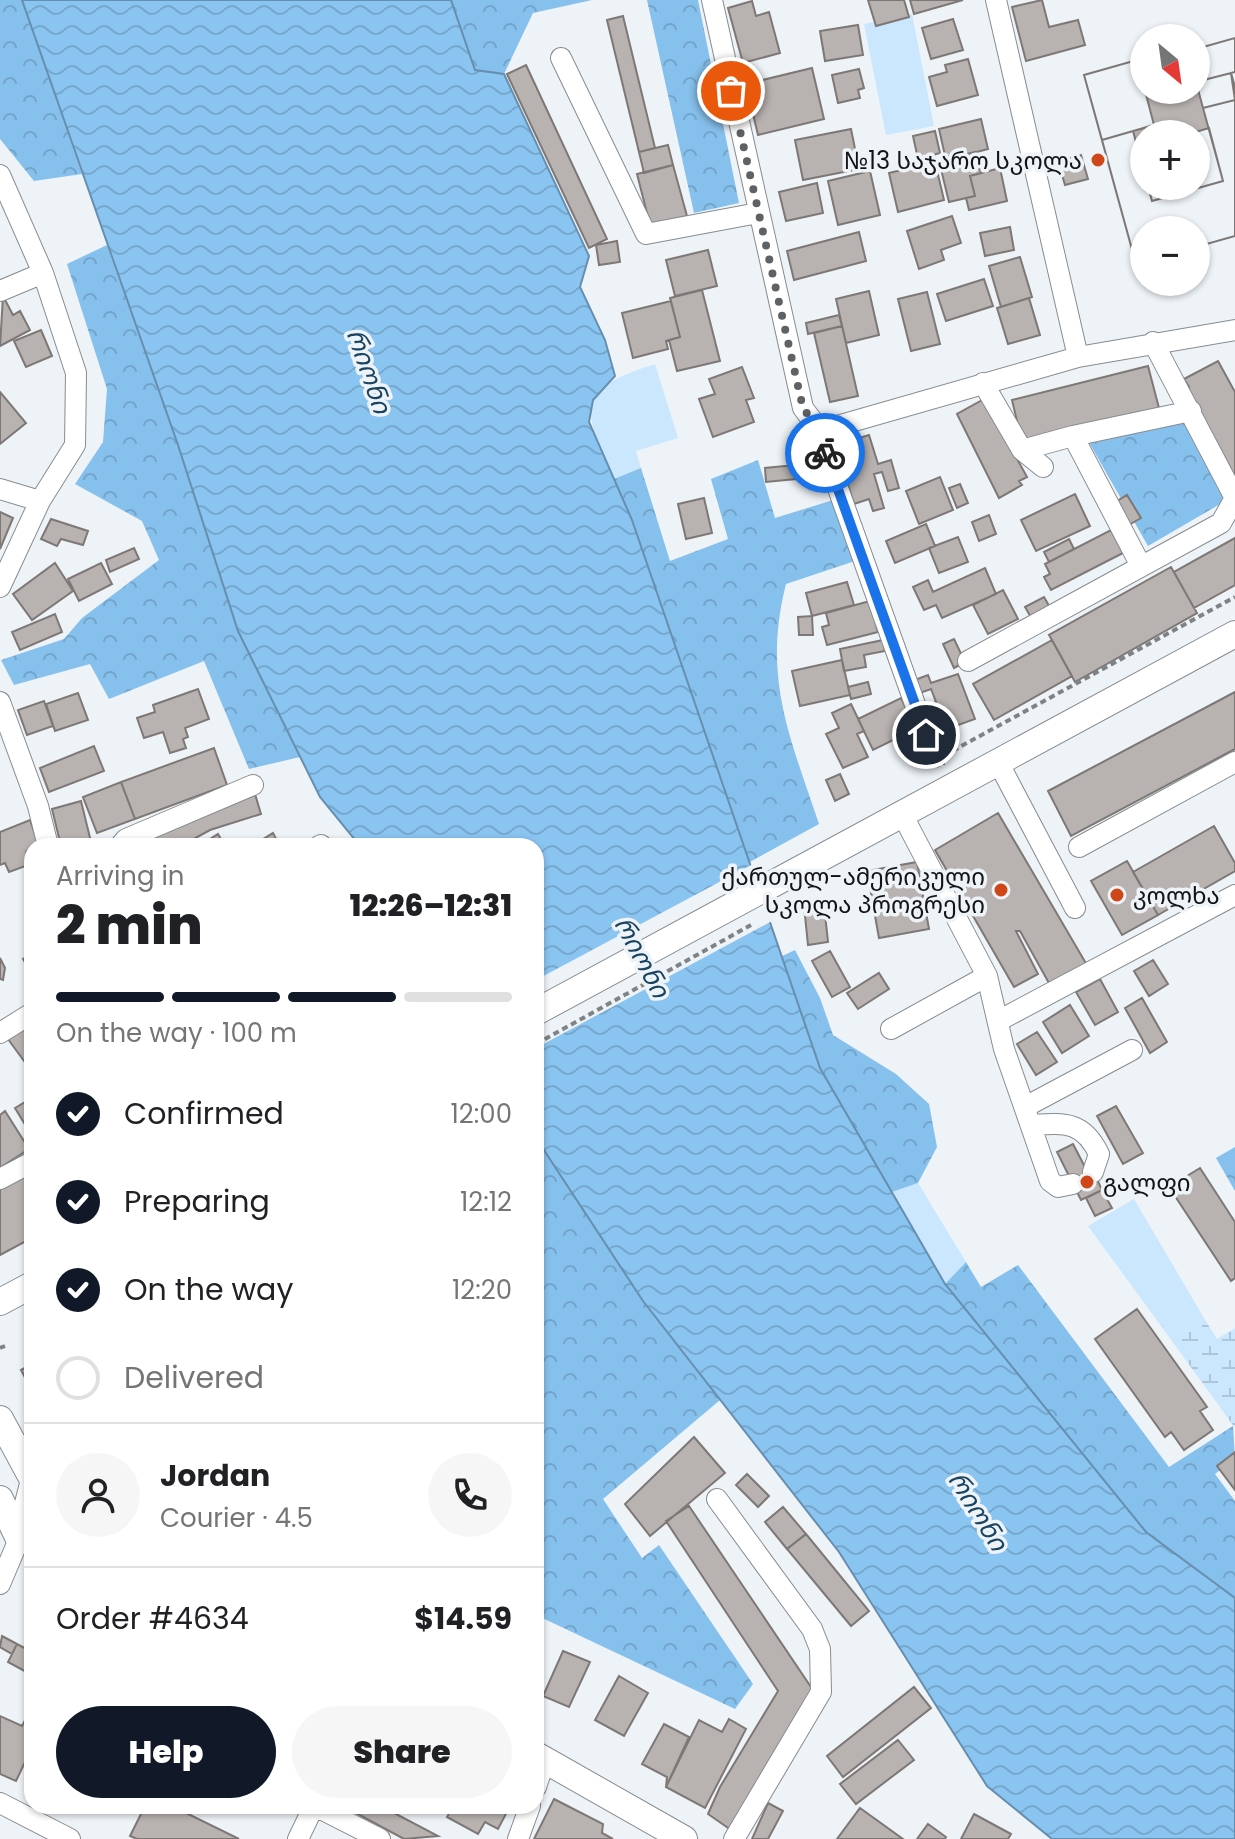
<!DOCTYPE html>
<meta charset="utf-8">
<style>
body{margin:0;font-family:Poppins,"Noto Sans Georgian",sans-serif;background:#f6f6f6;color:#202124;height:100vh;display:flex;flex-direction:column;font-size:30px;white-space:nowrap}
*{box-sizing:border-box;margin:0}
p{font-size:26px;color:#757577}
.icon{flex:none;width:44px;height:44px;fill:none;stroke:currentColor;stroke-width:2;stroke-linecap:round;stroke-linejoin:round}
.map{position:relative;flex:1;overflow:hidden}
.sheet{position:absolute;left:24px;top:838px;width:520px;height:976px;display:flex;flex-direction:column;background:#fff;border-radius:24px;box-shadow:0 2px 6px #0004}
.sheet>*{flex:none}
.needle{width:52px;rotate:151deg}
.buttons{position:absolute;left:1130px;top:24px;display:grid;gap:16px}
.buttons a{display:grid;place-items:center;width:80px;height:80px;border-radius:50%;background:#fff;box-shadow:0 2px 6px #0004;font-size:40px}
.pin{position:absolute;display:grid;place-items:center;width:68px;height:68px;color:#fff;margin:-34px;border:4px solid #fff;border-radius:50%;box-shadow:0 2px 8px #0007}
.courier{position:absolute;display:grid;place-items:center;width:80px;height:80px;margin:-40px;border:6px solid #1a73e8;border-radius:50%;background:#fff;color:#222;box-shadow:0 2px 10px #0007}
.summary em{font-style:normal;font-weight:800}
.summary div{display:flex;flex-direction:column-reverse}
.summary{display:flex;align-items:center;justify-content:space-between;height:136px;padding:0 32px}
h1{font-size:52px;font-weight:800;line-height:60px}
.bar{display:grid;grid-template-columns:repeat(4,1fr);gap:12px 8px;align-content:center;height:96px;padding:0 32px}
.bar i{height:10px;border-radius:6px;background:#e0e0e0}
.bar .active{background:#111827}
.bar p{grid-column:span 4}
.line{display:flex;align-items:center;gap:20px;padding:0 32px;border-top:2px solid #e0e0e0}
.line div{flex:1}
.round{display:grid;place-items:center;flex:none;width:84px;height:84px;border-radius:42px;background:#f6f6f6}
ol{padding:0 32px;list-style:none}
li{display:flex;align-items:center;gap:24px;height:88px}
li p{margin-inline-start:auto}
li .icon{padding:8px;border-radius:50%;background:#111827;color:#fff;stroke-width:4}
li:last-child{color:#757577}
li i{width:44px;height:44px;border:4px solid #e0e0e0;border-radius:50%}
.button{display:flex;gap:16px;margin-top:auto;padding:16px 32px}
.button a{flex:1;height:92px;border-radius:48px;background:#111827;color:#fff;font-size:32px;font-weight:800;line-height:92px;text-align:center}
.button a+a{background:#f6f6f6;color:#202124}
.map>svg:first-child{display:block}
.green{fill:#cbe7fd}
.forest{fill:url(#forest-crowns)}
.wetland{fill:url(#wetland-marsh)}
.water{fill:url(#water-waves);stroke:#668faf;stroke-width:2}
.pier{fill:#eef3f7}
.building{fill:#b8b2b0;stroke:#7d7876;stroke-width:2;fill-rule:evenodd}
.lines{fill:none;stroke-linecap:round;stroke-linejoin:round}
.minor-casing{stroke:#878c90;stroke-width:22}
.major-casing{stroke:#878c90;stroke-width:28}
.path{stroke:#7f8385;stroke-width:4;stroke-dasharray:6 4;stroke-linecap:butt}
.minor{stroke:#fff;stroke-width:20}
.major{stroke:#fff;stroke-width:26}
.done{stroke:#5f6264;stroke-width:8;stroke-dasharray:0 14.4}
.route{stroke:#1a73e8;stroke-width:10}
.poi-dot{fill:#cf4718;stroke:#eef3f7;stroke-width:3}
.labels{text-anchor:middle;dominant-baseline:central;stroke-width:7;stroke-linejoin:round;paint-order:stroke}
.poi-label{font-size:24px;fill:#121415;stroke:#eef3f7;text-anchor:end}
.water-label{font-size:26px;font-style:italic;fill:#184462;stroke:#eef3f7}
</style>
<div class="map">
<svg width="1235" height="1839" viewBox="0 0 1235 1839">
<defs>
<pattern id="forest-crowns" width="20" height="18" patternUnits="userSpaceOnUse" patternTransform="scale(2)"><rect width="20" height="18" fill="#86c0ec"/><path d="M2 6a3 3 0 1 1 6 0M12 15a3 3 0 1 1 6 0" fill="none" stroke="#73a4ca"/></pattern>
<pattern id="wetland-marsh" width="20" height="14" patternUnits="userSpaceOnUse" patternTransform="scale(2)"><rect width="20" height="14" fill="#cbe7fd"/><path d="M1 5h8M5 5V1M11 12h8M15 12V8" fill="none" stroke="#adc5d8"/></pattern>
<pattern id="water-waves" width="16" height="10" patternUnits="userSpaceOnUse" patternTransform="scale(2)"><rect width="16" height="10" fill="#8ac4f1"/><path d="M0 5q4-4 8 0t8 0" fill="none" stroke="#76a8ce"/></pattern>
</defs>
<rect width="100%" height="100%" fill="#eef3f7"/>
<path class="green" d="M912,14l22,112 -48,9 -22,-111z
M655,364l23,74 -42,13 5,17 -27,11c-31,-69 -42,-89 41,-115z
M918,1183l48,79 -21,22 -53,-92z
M1134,1199l70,119 -16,14 -27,-6 -73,-100z"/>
<path class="forest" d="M0,0h22l60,174 -48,7 -34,-42z
M450,0h142l-59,13 -29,61 -29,-4z
M647,0h51l41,203 -45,10z
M107,245l71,200 60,186 62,126 -51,12 -45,-108 -95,38 -19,-35 -76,21 -13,-25 63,-21 18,-21 77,-58 -17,-39 -67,-37 28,-42 4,-53 -40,-125z
M1184,418l43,82 -79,46 -61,-107z
M758,460l17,58 68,-21 21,61 -78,26c-24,94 4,153 33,240l-71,39 -116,-343 -18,-41 27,-11 29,93 58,-22 -17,-60z
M795,950l25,48 13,37 63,39 33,30 8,43 -19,36 -26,9 -72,-124 -40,-111z
M536,1138l107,163 77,99 -117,99 39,59 17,-13 94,139 -18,25 -199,-94z
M1235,1147v44l-19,-33z
M966,1262l15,25 37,-22 151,202 64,-41 2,32 -20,16 20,27v97l-89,-66 -201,-248z"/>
<path class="wetland" d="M1204,1318l13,21 18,-11v100l-74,-102 27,6z"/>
<path class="water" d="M22,0h429l24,70 29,4 85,182 -9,31 25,53 10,36 -22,24 -4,22 43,98 188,548 125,216 201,248 89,66v241h-183l-65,-53 -148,-234 -196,-251 -107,-163v-292h-176l-40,-49 -82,-166 -60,-186z"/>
<path class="pier" d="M753,864l19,57 -236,127v-68z"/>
<path class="building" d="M868,0h36l5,17 -33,9z
M910,0h53l-49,14z
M1042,0l7,27 29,-7 7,25 -59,16 -14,-54z
M752,1l4,15 13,-4 11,41 -37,10 -15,-55z
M623,16l32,132 -16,4 -32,-132z
M953,19l10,31 -32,9 -9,-31z
M858,25l5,30 -38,6 -5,-30z
M1235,38v34l-4,1 4,14v149l-39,11v-17h-52v31l-8,3 -52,-189 53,-15 10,36 22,-6h27v-41zM1209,128l14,53 -71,20 -4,-15h-4l-6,-38 6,-1v-13h45z
M1235,38v34l-39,10v-33z
M968,59l10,36 -41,11 -8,-29 18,-5 -2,-7z
M1137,60l17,65 -52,15 -18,-65z
M526,65l81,174 -18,9 -82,-174z
M812,68l12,51 -66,16 -12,-51z
M859,69l5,19 -6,2 2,8 -22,5 -6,-28z
M1231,73l4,27 -32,8 -7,-26z
M1235,100v136l-39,11v-17h-52v31l-8,3 -34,-124 31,-9 11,41v14h4l4,15 71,-20 -20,-73z
M981,119l7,30 -42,11 -7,-31z
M851,129l8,40 -56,11 -8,-40z
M935,131l5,22 -22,6 -5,-23z
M668,145l5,20 -29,8 -5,-21z
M975,152l6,21 -11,3 5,20 -26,6 -10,-41z
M1081,155l7,24 -23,6 -7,-24z
M935,162l9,38 -46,12 -9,-39z
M673,165l14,51 -37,9 -13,-51z
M1000,168l7,33 -38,9 -3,-12 9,-2 -5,-20z
M870,171l10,44 -42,10 -10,-44z
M817,183l6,30 -37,8 -7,-29z
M952,216l9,27 -20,7 3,10 -25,9 -12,-38z
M1010,227l4,23 -29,6 -5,-23z
M859,232l7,29 -72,19 -7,-29z
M617,241l3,21 -21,3 -3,-20z
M708,250l9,36 -42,10 -9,-36z
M1020,257l12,40 -31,10 -12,-41z
M984,279l9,27 -47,15 -9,-27z
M702,290l18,71 -43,10 -8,-31 11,-3 -10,-39z
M869,291l10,44 -33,8 -10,-44z
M927,292l13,52 -29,7 -13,-52z
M3,296l10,19 7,-4 10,19 -30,16z
M1029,298l11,37 -32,9 -11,-36z
M671,301l9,36 -14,4 2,8 -35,9 -11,-45z
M839,315l3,11 -34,8 -2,-11z
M842,326l16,70 -28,6 -16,-69z
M41,330l11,26 -26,11 -12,-26z
M1218,361l17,31v91l-51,-93 5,-3 -5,-8z
M1148,366l11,42 -137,34 -10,-42z
M742,367l12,31 -8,2 8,22 -41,15 -14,-38 16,-5 -6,-15z
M0,392l26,31 -26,21z
M984,399l43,78 -8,4 3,4 -23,13 -42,-84z
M869,435l9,29 13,-4 8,28 -11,3 -6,-19 -8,2 10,34 -11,3 -4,-12 -15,5 -18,-59z
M795,465l1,14 -30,3 -1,-14z
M940,477l13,33 -34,14 -13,-33z
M960,484l8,19 -11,5 -8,-20z
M1075,494l15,32 -54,25 -15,-31z
M1127,495l14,23 -14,8 -13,-23z
M704,498l8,35 -26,6 -8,-35z
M0,512l13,6 -13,31z
M989,515l7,19 -17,7 -7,-19z
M51,519l37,12 -5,14 -22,-6 -4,7 -16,-7z
M926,524l9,22 -40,17 -9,-22z
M1111,530l12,23 -72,37 -7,-13 6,-3 -5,-10z
M958,537l10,25 -29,11 -10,-25z
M1235,538v47l-41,23 -20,-36z
M1069,539l5,10 -25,13 -5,-10z
M134,548l5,11 -29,13 -4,-12z
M55,563l18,28 -41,29 -19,-26z
M101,563l11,21 -33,17 -11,-22z
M1171,567l26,46 -122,69 -26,-47z
M985,568l11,26 -54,24 -6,-13 -12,5 -11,-23 15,-7 5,12z
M847,582l7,23 -42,11 -6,-23z
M1003,590l15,29 -30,15 -15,-29z
M1044,597l8,14 -19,10 -8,-14z
M870,601l8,31 -51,13 -5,-18 7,-2 -3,-12z
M55,614l7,18 -42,18 -8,-18z
M812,616l1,19h-14l-1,-18z
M954,639l11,23 -11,6 -11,-24z
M883,640l2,11 -21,4 2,12 -22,4 -4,-22z
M1052,640l20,36 -78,44 -21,-36z
M842,660l8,35 -50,11 -8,-35z
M958,674l17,45 -39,14 -2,-7 10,-3 -2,-6 -14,5 -6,-15 14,-5 -5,-13 -14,5 -5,-13 16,-6 3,8z
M868,682l3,12 -20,5 -3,-12z
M198,689l11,30 -24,9 3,9 -5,2 3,9 -16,5 -7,-21 -19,6 -7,-20 18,-6 -2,-7z
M1235,692v57l-164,87 -23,-45z
M78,693l10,27 -33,11 -9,-27z
M901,698l22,46 -20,10 -8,-15 -22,11 -15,-31z
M44,701l9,25 -26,9 -9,-25z
M851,704l13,27 -7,3 11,23 -25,11 -17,-34 13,-6 -7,-15z
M94,746l10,25 -55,21 -9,-24z
M214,748l13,37 -92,34 -14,-37z
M840,774l9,20 -14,7 -9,-21z
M121,782l14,37 -38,14 -14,-36z
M255,794l6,20 -51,16 -29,16h-41l63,-36z
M81,801l11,45h-31l-9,-37z
M998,813l89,152 -37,20 -30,-54h-4l22,43 -24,13 -79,-137z
M30,820l9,26h-7l-6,6 5,12 -22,8 -4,-9 -5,2v-33z
M1214,826l21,37v8l-77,44 -25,-43z
M273,833l7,13h-28z
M218,834l7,12h-26z
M1127,861l31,54 -36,20 -31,-54z
M917,862l12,67 -50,9 -12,-67z
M824,904l4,38 -20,3 -4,-39z
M830,951l20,36 -18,10 -20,-36z
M32,954v21l-9,-16z
M0,958l5,10 -2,12 -3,-1z
M1153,960l15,24 -19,12 -15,-25z
M879,973l10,16 -31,20 -11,-16z
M1100,979l18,33 -23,13 -19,-33z
M1142,998l25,44 -17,11 -25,-45z
M1070,1005l19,31 -27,17 -19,-31z
M28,1025l4,6v25l-8,5 -16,-22z
M1037,1032l20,30 -21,13 -19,-31z
M32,1098v38l-17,-28z
M1116,1106l27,47 -20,11 -26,-48z
M5,1111l24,38 -29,19v-53z
M1073,1144l13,25 5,-3 11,24 -21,10 -24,-48z
M1200,1168l35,54v56l-4,3 -62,-94z
M32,1170v68l-32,17v-67z
M1102,1190l10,18 -17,8 -9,-18z
M1137,1309l70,98 -7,4 13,19 -29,20 -13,-18 -6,5 -70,-98z
M32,1364v27l-11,-21z
M694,1437l31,36 -75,63 -25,-32z
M1235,1452v38l-18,-24z
M747,1474l22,22 -11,11 -22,-22z
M689,1506l126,187 -81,139 -26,-18 12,-27 58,-96 -112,-170z
M783,1507l23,27 -19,15 -22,-27z
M806,1534l63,77 -18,15 -64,-77z
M2,1636l15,8 -5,10 -12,-7z
M17,1644l15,8v23l-24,-13z
M563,1651l27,11 -21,45 -26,-11z
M619,1676l29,17 -24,43 -29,-16z
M914,1687l17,21 -88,69 -16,-21z
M30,1711l2,54 -7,-3 -9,19 -16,-7v-58l22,10z
M729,1719l17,10 -41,79 -39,-21 33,-67 23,12z
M664,1724l25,13 -23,50 1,-10 -25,-13z
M898,1740l16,20 -58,44 -16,-20z
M554,1799l49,25 -1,9 11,6h-79z
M768,1803l15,8 -15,28h-16z
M145,1806h27l67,33h-102l-7,-3z
M343,1806h38l57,30 -34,3z
M453,1806h57l-12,23 -13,-7 -7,12 -31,-17z
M860,1808l43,31h-66z
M974,1814l37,20 -3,5h-47z
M928,1824l18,13 -1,2h-28z"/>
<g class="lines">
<g class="minor-casing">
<path id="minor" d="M712,0l91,408 12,16 111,311
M996,0l82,357
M561,58l85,176 112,-21
M0,175l43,98 33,100 -1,72 -35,56 -40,86
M0,291l43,-18
M983,383l39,67 21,17
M815,424l15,4 248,-71 157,-27
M1073,436l118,-25
M1022,450l51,-14 68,130
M0,489l40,12
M968,661l253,-138 14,-25 -82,-156
M0,702l38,104 10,40
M998,762l77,146
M902,814l85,162 17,73 46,132 8,6 15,-3
M120,846l6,-7 127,-54
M319,846l2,-1
M1079,847l156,-85
M998,1021l237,-126
M891,1029l96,-53
M0,1033l32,-20
M1025,1107l107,-57
M1032,1125c33,-2 51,-4 67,29l-6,18
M0,1179l32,-17
M717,1499l95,130 8,20 1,43 -87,147
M0,1584l19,-45
M536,1787l9,-27
M0,1803l70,36
M315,1806l65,33
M298,1839l16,-33
M518,1839l12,-33"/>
</g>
<g class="major-casing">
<path id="major" d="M536,1012l699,-378
M0,1302l32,-17
M0,1419l32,59
M0,1499l19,40
M19,1539l13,-51
M536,1755l148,84"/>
</g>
<path class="path" d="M933,752l7,18
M943,765v-9l292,-159
M536,1044l215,-119
M0,1348l5,-2"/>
<use href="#minor" class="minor"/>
<use href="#major" class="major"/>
</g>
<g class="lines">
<path class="done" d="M731,91l72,317 12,16 10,29"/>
<path class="route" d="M825,453l101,282"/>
</g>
<g class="poi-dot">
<circle cx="1098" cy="160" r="8"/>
<circle cx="1001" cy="890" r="8"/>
<circle cx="1117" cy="895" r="8"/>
<circle cx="1087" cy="1182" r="8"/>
</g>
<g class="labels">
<g class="poi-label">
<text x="1082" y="160">№13 საჯარო სკოლა</text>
<text x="985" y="876">ქართულ-ამერიკული<tspan x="985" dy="28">სკოლა პროგრესი</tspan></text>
<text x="1133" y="895" text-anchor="start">კოლხა</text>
<text x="1103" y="1182" text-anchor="start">გალფი</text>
</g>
<g class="water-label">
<text transform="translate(369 371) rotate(71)">რიონი</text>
<text transform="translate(642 957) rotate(62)">რიონი</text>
<text transform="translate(978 1511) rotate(58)">რიონი</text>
</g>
</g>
</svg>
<div class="buttons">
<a><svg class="needle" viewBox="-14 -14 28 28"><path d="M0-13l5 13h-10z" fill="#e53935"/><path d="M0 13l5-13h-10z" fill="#757577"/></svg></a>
<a>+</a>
<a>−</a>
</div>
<div class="pin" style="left:731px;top:91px;background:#ea580c"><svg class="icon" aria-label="bag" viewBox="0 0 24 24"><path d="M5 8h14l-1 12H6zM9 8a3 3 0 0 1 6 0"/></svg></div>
<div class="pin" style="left:926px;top:735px;background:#1f2937"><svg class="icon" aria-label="home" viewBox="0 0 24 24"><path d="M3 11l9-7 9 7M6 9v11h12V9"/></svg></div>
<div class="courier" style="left:825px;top:453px"><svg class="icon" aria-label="bike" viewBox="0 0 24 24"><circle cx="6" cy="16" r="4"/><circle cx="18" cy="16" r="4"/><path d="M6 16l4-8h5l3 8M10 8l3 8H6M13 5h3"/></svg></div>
<section class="sheet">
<div class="summary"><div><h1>2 min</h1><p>Arriving in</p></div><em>12:26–12:31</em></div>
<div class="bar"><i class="active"></i><i class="active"></i><i class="active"></i><i></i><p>On the way · 100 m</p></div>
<ol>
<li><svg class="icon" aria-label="check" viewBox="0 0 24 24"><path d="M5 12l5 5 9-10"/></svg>Confirmed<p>12:00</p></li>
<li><svg class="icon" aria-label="check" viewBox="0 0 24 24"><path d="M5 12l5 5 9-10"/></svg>Preparing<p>12:12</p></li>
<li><svg class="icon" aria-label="check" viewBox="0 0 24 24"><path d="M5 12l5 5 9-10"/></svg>On the way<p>12:20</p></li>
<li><i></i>Delivered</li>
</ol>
<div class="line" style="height:144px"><a class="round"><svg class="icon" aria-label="person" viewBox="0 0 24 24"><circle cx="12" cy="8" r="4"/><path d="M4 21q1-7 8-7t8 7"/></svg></a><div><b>Jordan</b><p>Courier · 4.5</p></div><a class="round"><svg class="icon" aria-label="phone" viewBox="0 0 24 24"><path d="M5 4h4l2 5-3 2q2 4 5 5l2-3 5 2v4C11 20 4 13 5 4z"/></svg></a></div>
<div class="line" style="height:104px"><div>Order #4634</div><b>$14.59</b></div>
<div class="button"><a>Help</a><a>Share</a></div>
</section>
</div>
